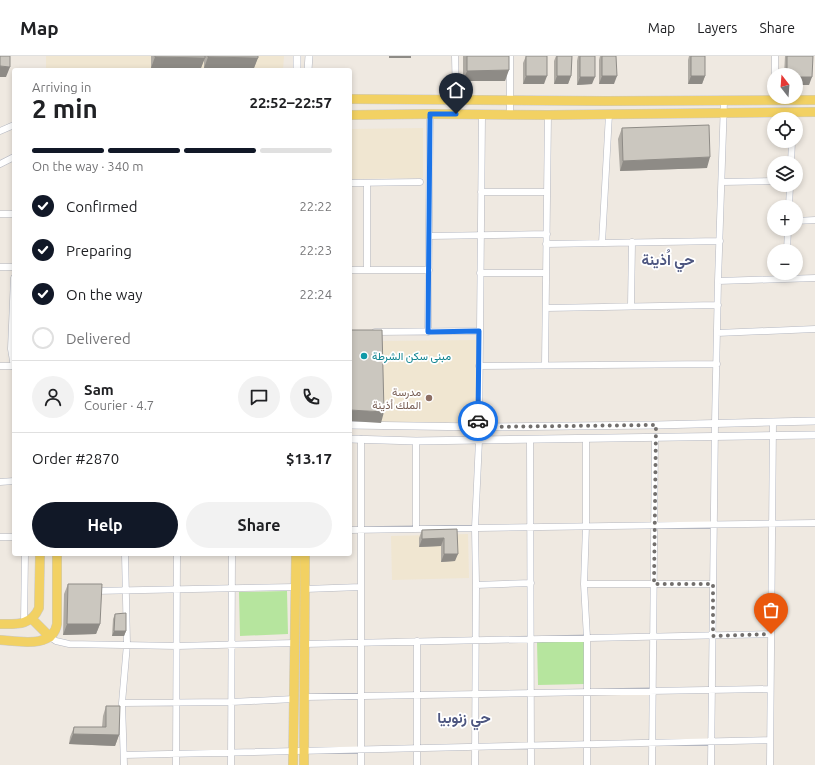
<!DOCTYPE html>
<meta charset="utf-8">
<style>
body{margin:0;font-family:Ubuntu,Vazirmatn,sans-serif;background:#f2f2f2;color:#202124;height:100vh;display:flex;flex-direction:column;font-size:15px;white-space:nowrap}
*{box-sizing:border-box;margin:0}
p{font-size:13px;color:#757577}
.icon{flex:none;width:22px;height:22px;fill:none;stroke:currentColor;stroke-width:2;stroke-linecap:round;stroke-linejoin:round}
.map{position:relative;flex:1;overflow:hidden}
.panel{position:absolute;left:12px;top:12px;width:340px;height:488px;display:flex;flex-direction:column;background:#fff;border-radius:4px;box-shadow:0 2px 6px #0003}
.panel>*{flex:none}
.needle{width:26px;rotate:343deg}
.tools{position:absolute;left:767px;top:12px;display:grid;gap:8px}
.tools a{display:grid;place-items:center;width:36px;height:36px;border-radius:50%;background:#fff;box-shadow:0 2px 6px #0003;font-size:20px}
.pin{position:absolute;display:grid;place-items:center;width:34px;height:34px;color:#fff;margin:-41px -17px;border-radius:50% 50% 50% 0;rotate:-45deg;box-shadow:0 0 4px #0007}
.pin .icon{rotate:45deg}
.courier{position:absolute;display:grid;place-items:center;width:40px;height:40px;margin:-20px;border:3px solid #1a73e8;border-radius:50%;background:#fff;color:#222;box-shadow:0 1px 5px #0007}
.overview em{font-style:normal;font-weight:600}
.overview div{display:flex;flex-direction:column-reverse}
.overview{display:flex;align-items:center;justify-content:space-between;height:68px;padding:0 20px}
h1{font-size:26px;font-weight:600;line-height:30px}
.bar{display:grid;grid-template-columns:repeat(4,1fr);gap:6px 4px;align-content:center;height:48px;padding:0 20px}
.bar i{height:5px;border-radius:3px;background:#e0e0e0}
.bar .on{background:#111827}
.bar p{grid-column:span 4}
.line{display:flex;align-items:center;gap:10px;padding:0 20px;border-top:1px solid #e0e0e0}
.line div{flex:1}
.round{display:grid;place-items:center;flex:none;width:42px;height:42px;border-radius:21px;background:#f2f2f2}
ol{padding:0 20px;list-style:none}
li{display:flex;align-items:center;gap:12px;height:44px}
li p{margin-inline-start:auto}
li .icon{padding:4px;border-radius:50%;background:#111827;color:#fff;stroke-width:4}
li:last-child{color:#757577}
li i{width:22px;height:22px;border:2px solid #e0e0e0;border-radius:50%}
.cta{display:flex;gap:8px;margin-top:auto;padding:8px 20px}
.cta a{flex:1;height:46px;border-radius:24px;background:#111827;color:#fff;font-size:16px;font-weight:600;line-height:46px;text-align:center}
.cta a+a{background:#f2f2f2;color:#202124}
header{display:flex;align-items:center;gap:24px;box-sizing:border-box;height:56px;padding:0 20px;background:#fff;border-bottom:1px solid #e0e0e0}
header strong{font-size:19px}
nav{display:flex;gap:22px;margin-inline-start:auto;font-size:14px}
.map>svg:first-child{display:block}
.education{fill:#f0e6d1}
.green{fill:#b6e59e}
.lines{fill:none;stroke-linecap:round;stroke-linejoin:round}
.minor-casing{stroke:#b4b7c1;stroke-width:7}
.tertiary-casing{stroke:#b4b7c1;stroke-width:8}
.primary-casing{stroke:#c9c9c9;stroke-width:10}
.minor{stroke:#fff;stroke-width:6}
.tertiary{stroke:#fff;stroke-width:7}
.primary{stroke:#f2d163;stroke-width:9}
.wall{fill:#afaba4}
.shaded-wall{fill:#8e8b86}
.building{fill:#cbc7bf;stroke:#8e8b86}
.done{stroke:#726f6d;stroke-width:4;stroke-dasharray:0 7.2}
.route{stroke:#1a73e8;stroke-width:5}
.culture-dot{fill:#0f9aa8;stroke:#fff;stroke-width:1.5}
.education-dot{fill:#8d6e63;stroke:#fff;stroke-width:1.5}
.labels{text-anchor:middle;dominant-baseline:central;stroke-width:3.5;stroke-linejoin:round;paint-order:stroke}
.culture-label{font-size:11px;fill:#0d838f;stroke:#fff;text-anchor:start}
.education-label{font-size:11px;fill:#785e54;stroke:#fff;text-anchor:end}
.district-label{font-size:15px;font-weight:bold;fill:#4d5680;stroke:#fff}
</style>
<header>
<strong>Map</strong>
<nav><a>Map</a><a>Layers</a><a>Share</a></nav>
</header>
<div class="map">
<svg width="815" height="709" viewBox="0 0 815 709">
<rect width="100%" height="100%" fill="#efe9e1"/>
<path class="education" d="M46,0h238l-1,14h-237z
M423,72v50l-73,1v-50z
M479,284l-1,82 -97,1 -2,-82z
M468,478l1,44 -77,2 -1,-44z"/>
<path class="green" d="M287,535l1,43 -48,2 -1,-44z
M584,585v43l-46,1 -1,-43z"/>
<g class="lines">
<g class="minor-casing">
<path id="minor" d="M455,0l1,44
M775,19v-19
M510,58v-58
M0,75l14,-6
M791,107l1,-22
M0,108l14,-7
M722,126l52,-1
M350,127l70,-1
M481,136h66
M789,151l1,-22
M0,158h14
M796,165l19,-1
M429,180l118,-2
M602,187l7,-129
M546,188l174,-3
M787,195l1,-22
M0,211h14
M350,214h79
M367,214v-87
M480,217h66
M14,222l-3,71 3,18
M718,225l97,-3
M631,250l1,-64
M546,252l172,-3
M375,276l104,-1
M428,276l2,-218
M717,277l98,-4
M545,309l3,-250
M0,310h14
M479,310l238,-2
M361,383v326
M586,383v87l-2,58 3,54v127
M530,384l1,325
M416,385v88
M0,426l14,-1
M350,474l465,-7
M0,481h14
M584,528h129
M476,529l55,-2
M305,533l56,-2
M94,535l202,-4
M24,567l1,-69
M50,581l6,4 13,3 108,2 118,-3
M417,585v124
M304,588l467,-10
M305,641l465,-8
M122,647l109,-1 63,-3
M124,699l646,-15
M124,709l-2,-62 5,-59 -2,-90
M176,709l1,-211
M231,709l1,-211
M475,709l1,-180 -1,-57 4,-88 3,-325
M652,709l3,-328
M711,709l4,-342 3,-142 6,-180
M770,709l3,-343"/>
</g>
<g class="tertiary-casing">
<path id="tertiary" d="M297,0v14
M308,14l1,-14
M350,369l129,2 177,-2 159,-4
M350,383l66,2 399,-6"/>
</g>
<g class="primary-casing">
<path id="primary" d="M350,43l255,2 210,-1
M350,59l80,-1 118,1 267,-3
M32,563l18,18
M0,568c16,0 31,2 39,-16l1,-54
M0,584c18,1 53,9 57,-16v-70
M293,709l3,-211
M304,709l1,-211"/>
</g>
<use href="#minor" class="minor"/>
<use href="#tertiary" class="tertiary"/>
<use href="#primary" class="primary"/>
</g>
<path class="wall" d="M151,0h107l-4,12h-50v-9l-3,9h-50z
M463,0h46l-4,25h-42z
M526,0h21l-3,28h-21v-21z
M556,0h16l-1,20 -3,8h-14v-23z
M578,0h17l-3,28 -15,1v-24z
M600,0h2l12,28h-15v-24z
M689,0h16v20l-3,8h-14v-24z
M785,0h28l-4,29h-13v-10h-12z
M622,72l85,40 -87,3 -2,-32z
M457,473l-2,32 -14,1v-16l-22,1v-9l3,-8z
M68,528l32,40 -4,10 -33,1 1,-41z
M115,558l11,17 -2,5h-12l1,-17z
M106,650l13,29 -4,11 -46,-2 1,-7 4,-10h28l1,-11z"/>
<path class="shaded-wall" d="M389,0h22v2h-22z
M155,1l50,1 -4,10h-50z
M208,1l50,1 -4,10h-50z
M0,10l10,1 -4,10h-6z
M509,14l-4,11h-42l4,-10z
M526,20h21l-3,8h-21z
M557,20h14l-3,8h-14z
M602,20h15l-3,8h-15z
M691,20h14l-3,8h-14z
M580,21h15l-3,7 -15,1z
M796,21h16l-3,8h-13z
M710,101l-3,11 -87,3 3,-10z
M350,354l34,2 -3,11 -31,-2z
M444,482l-3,8 -22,1 3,-8z
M444,498h14l-3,7 -14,1z
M67,568h33l-4,10 -33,1z
M114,575h12l-2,5h-12z
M73,678l46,1 -4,11 -46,-2z"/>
<path class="building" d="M0,0h10v11l-10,-1z
M155,0h50v2l-50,-1z
M208,0h50v2l-50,-1z
M467,0h42v14l-42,1z
M526,0h21v20h-21z
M557,0h15l-1,20h-14z
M580,0h15v21h-15z
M602,0h14l1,20h-15z
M691,0h14v20h-14z
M787,0h26l-1,21h-16v-2h-9z
M709,69l1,32 -87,4 -1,-33z
M350,274h32l2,82 -34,-2z
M457,473l1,25h-14v-16l-22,1v-9z
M68,528h34l-2,40h-33z
M126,557v18h-12l1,-17z
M106,650h14l-1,29 -46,-1 1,-7h32z"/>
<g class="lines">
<path class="done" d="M478,365l1,6 177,-2 -2,159h59v52l58,-2"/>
<path class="route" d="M456,58h-26l-2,218 51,-1 -1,90"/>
</g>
<circle class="culture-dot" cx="364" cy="300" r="4"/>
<circle class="education-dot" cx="429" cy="342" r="4"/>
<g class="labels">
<g class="culture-label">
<text x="372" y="300">مبنى سكن الشرطة</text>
</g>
<g class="education-label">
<text x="421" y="336">مدرسة<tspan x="421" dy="13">الملك أذينة</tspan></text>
</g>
<g class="district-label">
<text x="668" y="203">حي اُذينة</text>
<text x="464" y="661">حي زنوبيا</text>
</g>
</g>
</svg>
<div class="tools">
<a><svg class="needle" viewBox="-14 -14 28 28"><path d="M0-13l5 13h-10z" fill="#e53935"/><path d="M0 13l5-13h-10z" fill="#757577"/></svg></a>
<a><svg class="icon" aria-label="locate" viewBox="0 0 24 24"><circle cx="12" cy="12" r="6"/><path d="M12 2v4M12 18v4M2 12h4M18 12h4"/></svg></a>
<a><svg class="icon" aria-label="layers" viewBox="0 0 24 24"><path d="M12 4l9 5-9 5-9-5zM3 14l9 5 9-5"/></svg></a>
<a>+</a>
<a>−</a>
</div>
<div class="pin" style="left:771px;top:578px;background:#ea580c"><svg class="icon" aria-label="bag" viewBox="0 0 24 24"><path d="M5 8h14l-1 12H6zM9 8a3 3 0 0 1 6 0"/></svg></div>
<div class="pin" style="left:456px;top:58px;background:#1f2937"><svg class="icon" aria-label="home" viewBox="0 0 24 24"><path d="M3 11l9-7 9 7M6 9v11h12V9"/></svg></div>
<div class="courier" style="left:478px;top:365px"><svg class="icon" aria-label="car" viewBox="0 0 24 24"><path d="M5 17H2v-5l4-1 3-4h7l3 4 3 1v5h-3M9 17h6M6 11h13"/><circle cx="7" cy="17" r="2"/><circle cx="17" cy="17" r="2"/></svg></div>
<section class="panel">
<div class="overview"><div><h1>2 min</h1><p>Arriving in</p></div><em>22:52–22:57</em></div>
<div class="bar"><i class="on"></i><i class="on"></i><i class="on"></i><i></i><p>On the way · 340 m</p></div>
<ol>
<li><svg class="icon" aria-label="check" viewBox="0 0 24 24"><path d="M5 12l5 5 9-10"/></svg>Confirmed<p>22:22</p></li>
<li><svg class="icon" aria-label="check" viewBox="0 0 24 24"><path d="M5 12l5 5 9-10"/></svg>Preparing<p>22:23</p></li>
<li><svg class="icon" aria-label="check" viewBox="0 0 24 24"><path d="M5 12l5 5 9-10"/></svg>On the way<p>22:24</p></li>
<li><i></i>Delivered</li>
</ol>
<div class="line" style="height:72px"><a class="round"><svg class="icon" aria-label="person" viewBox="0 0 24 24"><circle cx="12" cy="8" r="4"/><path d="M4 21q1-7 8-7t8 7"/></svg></a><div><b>Sam</b><p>Courier · 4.7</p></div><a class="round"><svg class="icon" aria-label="chat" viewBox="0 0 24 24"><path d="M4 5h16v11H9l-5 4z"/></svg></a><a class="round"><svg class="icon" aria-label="phone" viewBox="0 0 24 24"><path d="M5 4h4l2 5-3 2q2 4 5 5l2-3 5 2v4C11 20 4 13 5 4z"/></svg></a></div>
<div class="line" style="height:52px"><div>Order #2870</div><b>$13.17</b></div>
<div class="cta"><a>Help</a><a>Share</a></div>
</section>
</div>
